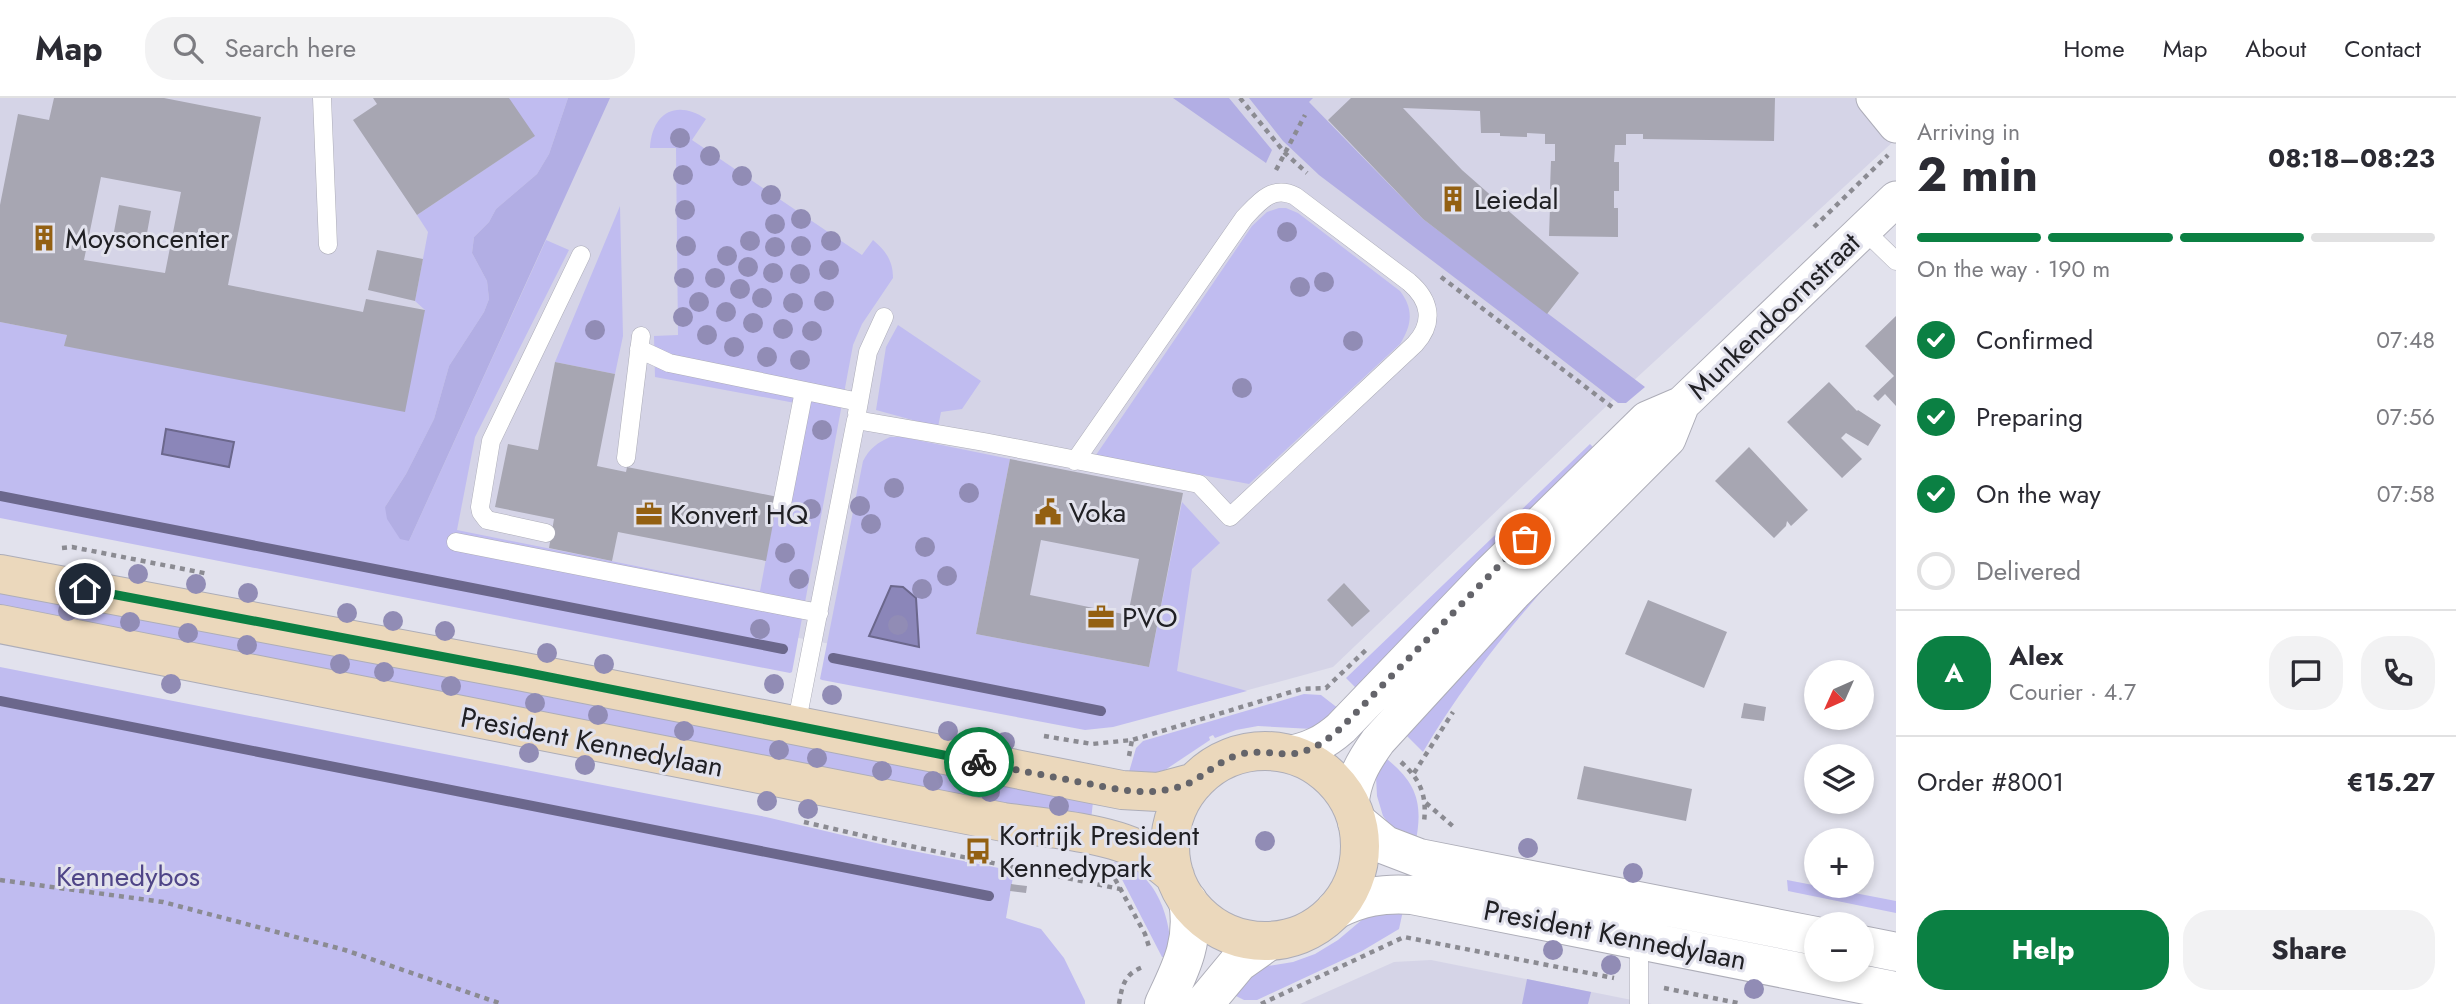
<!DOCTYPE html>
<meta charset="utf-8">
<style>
body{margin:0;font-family:Jost,sans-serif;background:#f2f2f3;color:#2b2b33;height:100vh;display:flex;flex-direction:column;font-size:26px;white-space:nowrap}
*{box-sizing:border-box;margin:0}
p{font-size:23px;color:#7c7c81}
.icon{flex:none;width:38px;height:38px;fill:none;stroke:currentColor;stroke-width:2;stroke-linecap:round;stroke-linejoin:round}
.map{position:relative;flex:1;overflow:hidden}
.details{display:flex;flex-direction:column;background:#fff;width:560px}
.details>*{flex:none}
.needle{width:46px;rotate:225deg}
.fabs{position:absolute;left:1804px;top:562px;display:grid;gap:14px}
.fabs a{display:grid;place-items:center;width:70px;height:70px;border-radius:50%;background:#fff;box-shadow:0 4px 10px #0003;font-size:35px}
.pin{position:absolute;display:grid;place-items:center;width:60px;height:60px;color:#fff;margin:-30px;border:4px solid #fff;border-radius:50%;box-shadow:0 2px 7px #0007}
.courier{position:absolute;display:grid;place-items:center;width:70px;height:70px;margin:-35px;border:5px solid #0b8043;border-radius:50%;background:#fff;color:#222;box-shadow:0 2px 9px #0007}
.summary em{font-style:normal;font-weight:700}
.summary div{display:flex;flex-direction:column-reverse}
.summary{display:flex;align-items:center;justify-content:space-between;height:119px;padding:0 21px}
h1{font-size:46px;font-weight:700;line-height:52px}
.bar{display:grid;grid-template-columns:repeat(4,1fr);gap:10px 7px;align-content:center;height:84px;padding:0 21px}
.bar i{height:9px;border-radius:5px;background:#e1e1e2}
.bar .active{background:#0b8043}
.bar p{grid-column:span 4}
.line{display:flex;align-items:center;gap:18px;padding:0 21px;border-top:2px solid #e1e1e2}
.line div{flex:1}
.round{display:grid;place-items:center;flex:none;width:74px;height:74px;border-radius:28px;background:#f2f2f3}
ol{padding:0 21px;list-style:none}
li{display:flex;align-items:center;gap:21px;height:77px}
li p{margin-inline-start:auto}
li .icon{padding:7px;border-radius:50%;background:#0b8043;color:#fff;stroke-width:4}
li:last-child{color:#7c7c81}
li i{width:38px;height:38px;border:4px solid #e1e1e2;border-radius:50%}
.button{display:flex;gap:14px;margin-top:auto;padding:14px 21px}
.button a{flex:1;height:80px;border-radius:28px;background:#0b8043;color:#fff;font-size:28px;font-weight:700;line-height:80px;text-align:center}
.button a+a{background:#f2f2f3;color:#2b2b33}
header{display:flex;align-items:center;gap:42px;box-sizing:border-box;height:98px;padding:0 35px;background:#fff;border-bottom:2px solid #e1e1e2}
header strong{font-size:33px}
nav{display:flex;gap:38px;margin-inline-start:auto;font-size:24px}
.search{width:490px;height:63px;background:#f2f2f3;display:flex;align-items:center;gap:18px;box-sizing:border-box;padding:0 24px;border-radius:28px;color:#7c7c81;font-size:26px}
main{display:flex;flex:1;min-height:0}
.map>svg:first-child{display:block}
.built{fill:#d5d4e7}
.green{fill:#c0bcf0;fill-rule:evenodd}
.forest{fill:#b2aee4}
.water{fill:#8b86b9;stroke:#6b678c;stroke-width:2}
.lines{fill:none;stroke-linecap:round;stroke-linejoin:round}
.stream{stroke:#6b678c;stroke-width:10}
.building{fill:#a7a6b2;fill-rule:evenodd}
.service-casing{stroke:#adadb8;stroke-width:19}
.minor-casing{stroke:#adadb8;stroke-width:37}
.tertiary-casing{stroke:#adadb8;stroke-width:40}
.secondary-casing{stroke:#adadb8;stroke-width:40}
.path{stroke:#8b8b92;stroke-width:4.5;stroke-dasharray:5 5;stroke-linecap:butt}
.service{stroke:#fff;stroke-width:18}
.minor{stroke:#fff;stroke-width:35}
.tertiary{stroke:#fff;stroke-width:38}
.secondary{stroke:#ebd8bc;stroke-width:38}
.tree{fill:#918cb5}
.done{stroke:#64646a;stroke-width:7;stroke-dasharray:0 12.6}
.route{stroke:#0b8043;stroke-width:9}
.labels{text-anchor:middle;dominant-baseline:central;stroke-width:6;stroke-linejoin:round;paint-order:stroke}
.poi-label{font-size:28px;fill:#202024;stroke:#e2e2ed;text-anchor:start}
.street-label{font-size:28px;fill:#202024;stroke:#e2e2ed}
.park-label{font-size:28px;fill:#4f4587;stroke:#e2e2ed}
</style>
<header>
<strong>Map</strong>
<div class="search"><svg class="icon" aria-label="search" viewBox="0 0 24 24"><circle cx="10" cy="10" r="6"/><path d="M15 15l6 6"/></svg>Search here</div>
<nav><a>Home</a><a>Map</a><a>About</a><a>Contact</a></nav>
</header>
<main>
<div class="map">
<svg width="1896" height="906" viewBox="0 0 1896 906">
<rect width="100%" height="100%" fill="#e2e2ed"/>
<path class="built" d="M0,0h1896v41l-278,256 -285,272 -158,43 -376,-72 -799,-172z
M1431,862l221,44h-352l94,-42z"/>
<path class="green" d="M508,0h60l-19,56 -12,20 -41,35 -7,13 -15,15 -2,16 15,28 2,18 -5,13 -35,54 -15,53 -28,55 -21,33 24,34 137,-301 23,10 -94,187 -18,93 303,61 35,-188 -140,-26 -1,-41 24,-1 -2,-187h-26c2,-35 26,-49 56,-29l-14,21 170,115 11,-15c13,11 20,21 20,38l-31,46 -9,21 -61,327 -2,1 -790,-155v-196l67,13 -2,10 360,-35 -10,-9 13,-69 -11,-17 116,-78zM234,344l-5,24 -67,-13z
M620,108l3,130 -8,38 -60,-12z
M1279,110h7l12,5 102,78c14,18 12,34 0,53l-151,140 -153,-29 156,-229 15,-14z
M898,227l83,56 -19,28 -21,3 -3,15 -62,-17 10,-63z
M890,339h12l108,22 -34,175 173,33 33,-165 38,41 -28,26 -15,102 70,20 -134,36 -28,3 -263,-50 -2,-1 43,-218c7,-13 14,-18 27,-24z
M1590,346l8,8 -237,241 -15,-15z
M1577,454c-57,62 -111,127 -154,200l-22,-22z
M0,489l1093,215 -2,18 -1091,-212z
M0,569l766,150 127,30 121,24 -8,47 35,11 23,29 21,43v3h-1085z
M1304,596l17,1 18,14 -27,20 -54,-3 -22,4 -21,8 -2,-3 -4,2 1,3 -45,30 -12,3 -24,-1 7,-24 7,-7z
M1383,658c34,26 41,47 32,89l-19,-12 -13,-17 -6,-20 -1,-19z
M1113,764c43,6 59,57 58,95h-9z
M1787,782l109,21v12l-108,-22z
M1404,808l-5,23 -37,22 -105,49h-13l-16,-8 27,-24 38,-6 22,-8 23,-14 32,-27z"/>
<path class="forest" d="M568,0h42l-201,443 -9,-2 -13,-20 -2,-12 21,-33 28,-55 15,-53 35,-54 5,-13 -2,-18 -15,-28 2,-16 15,-15 7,-13 41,-35 12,-20z
M1173,0h56l43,52 -6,13z
M1249,0h64l-4,4 114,117 222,168 -19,16h-8l-102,-79 -197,-149 -36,-34z
M1527,881l64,13 -3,12h-66z"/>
<path class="water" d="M166,331l68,13 -5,25 -67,-13z
M891,488l12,1 13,11 3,49 -50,-11z"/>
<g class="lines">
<path class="stream" d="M0,398c261,49 522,103 783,153
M833,560l268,53
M0,603l989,195"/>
</g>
<path class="building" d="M54,0h110l97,19 -33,168 135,27 3,-13 59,11 -20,102 -341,-66 3,-11 -67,-13v-117l18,-91 31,6zM101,79l80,15 -16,81 -81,-13z
M373,0h136l26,38 -118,79 -64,-95 24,-16z
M1351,0h424l-1,43 -131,-2v-5h-17v11h-11l-1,17h5v29h-5v17h4v29l-69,-1 1,-29h4v-17l-4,-1 1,-28h4v-17h-10v-10l-18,-1v4l-27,-1v-3h-19l-1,-22 -77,-3 59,62 117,103 -32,41 -124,-95 -95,-99z
M119,107l32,6 -6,33 -32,-7z
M377,152l46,9 -8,42 -47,-11z
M1896,218v90l-11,-12 -7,7 -5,-5 21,-20 -29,-30z
M555,264l60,12 -18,92 29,6 1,-5 151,30 -12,64 -148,-29 -6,29 -63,-13 5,-29 -59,-12 13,-63 30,6z
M1829,284l28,29 1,-1 23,15 -13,21 -22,-13 -5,5 21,21 -20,19 -55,-56z
M1749,349l59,63 -17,16 -4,-5 -1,5 -12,12 -59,-57z
M1010,361l173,34 -34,174 -173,-33zM1041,442l98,19 -11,56 -98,-20z
M1344,485l26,28 -18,16 -25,-27z
M1648,502l79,32 -23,56 -79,-34z
M1744,605l22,4 -2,14 -23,-3z
M1584,668l108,23 -6,32 -109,-22z
M1011,786l16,2 -1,7 -16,-2z"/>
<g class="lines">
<g class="service-casing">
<path id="service" d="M322,0l6,147
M1864,132l32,31
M639,251l30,14 190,39
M857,315l11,-61 16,-35
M626,360l15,-122
M782,406l22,-113
M546,435l-59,-13 -6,-8 -1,-5 11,-66 90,-186
M456,444l363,71
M796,628l60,-306 128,22 215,42 31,33 185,-173c20,-22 15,-44 -6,-62l-114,-86c-23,-11 -36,6 -51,22l-169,243
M1639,841v65"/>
</g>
<g class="minor-casing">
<path id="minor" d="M1874,0l22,27
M1287,656c22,-4 37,-11 54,-26l149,-155 157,-154 35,-15 214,-205
M1351,707c2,-26 12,-43 27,-64l135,-147 155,-155 14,-35"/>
</g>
<g class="tertiary-casing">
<path id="tertiary" d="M1357,724l28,23 34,13 397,78
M1335,812c26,-13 47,-17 77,-15l484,96
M1862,847l34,7
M1164,906c17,-36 31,-62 24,-103
M1204,906l34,-41 31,-22"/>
</g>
<g class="secondary-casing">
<path id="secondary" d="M0,476l519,97 603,119 36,2 37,-10
M0,526l1003,198c41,6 106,10 142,31 11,7 21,15 30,23
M1170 748a95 95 0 1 1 190 0a95 95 0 1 1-190 0Z"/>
</g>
<path class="path" d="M1240,0l45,55 22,20
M1276,72l29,-55
M1814,129l74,-72
M1441,179l171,130
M62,450l10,-1 137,27
M1044,638l48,8 40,-4 169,-51 25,-1 42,-40
M1129,658l3,-16
M1401,664c20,18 26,34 23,60
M1414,675l39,-61
M1426,705l29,25
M804,724l91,21 225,46
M1115,781l30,55 5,16
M0,782l163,22 182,48 157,54
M1664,890l78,16
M1119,906c3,-18 5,-30 24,-37
M1261,906l143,-67 210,41"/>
<use href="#service" class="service"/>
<use href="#minor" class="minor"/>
<use href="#tertiary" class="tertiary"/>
<use href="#secondary" class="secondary"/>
</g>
<g class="tree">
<circle cx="680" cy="40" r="10"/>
<circle cx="710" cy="58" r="10"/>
<circle cx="683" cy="77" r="10"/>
<circle cx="742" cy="78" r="10"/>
<circle cx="771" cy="97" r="10"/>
<circle cx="685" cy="112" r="10"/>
<circle cx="801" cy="121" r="10"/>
<circle cx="775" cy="126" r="10"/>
<circle cx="1287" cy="134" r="10"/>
<circle cx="750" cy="143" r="10"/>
<circle cx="831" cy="143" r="10"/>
<circle cx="686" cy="148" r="10"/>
<circle cx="801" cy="148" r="10"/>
<circle cx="775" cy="149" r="10"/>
<circle cx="727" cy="158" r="10"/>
<circle cx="748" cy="169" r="10"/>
<circle cx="829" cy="172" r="10"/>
<circle cx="773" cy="175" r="10"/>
<circle cx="800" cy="176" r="10"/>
<circle cx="684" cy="180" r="10"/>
<circle cx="715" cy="180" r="10"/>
<circle cx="1324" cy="184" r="10"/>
<circle cx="1300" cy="189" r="10"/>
<circle cx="740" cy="191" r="10"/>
<circle cx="762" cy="200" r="10"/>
<circle cx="824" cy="203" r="10"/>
<circle cx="699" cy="204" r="10"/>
<circle cx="793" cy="205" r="10"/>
<circle cx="726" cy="214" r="10"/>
<circle cx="683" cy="219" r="10"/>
<circle cx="753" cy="225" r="10"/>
<circle cx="783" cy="231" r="10"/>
<circle cx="595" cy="232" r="10"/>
<circle cx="812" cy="233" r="10"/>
<circle cx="707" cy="237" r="10"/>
<circle cx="1353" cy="243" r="10"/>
<circle cx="734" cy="249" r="10"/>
<circle cx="767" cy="259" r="10"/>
<circle cx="800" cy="262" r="10"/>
<circle cx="1242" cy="290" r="10"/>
<circle cx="822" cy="332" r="10"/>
<circle cx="894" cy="390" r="10"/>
<circle cx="969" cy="395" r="10"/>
<circle cx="860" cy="408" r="10"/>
<circle cx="811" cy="411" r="10"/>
<circle cx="871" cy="426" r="10"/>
<circle cx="925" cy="449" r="10"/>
<circle cx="785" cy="455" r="10"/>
<circle cx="138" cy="476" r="10"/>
<circle cx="947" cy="478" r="10"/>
<circle cx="799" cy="481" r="10"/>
<circle cx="196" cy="486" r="10"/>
<circle cx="922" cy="491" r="10"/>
<circle cx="248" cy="495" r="10"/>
<circle cx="68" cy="513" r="10"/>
<circle cx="347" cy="515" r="10"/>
<circle cx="393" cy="523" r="10"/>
<circle cx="130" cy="524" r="10"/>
<circle cx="898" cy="527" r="10"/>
<circle cx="760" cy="531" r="10"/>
<circle cx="445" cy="533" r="10"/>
<circle cx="188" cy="535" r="10"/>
<circle cx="247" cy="547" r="10"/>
<circle cx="547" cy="555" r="10"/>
<circle cx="340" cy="566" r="10"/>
<circle cx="604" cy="566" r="10"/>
<circle cx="384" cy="574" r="10"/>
<circle cx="171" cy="586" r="10"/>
<circle cx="774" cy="586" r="10"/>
<circle cx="451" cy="588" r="10"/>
<circle cx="832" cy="597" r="10"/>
<circle cx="535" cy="605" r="10"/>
<circle cx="598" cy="617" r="10"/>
<circle cx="684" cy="633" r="10"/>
<circle cx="948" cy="633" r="10"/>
<circle cx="1005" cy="644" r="10"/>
<circle cx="779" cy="652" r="10"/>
<circle cx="529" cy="655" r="10"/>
<circle cx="817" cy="660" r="10"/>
<circle cx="585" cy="667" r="10"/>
<circle cx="882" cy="673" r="10"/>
<circle cx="933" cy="683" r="10"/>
<circle cx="990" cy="694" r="10"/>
<circle cx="767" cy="703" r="10"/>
<circle cx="1059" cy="708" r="10"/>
<circle cx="808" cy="711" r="10"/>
<circle cx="1265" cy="743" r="10"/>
<circle cx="1528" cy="750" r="10"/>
<circle cx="1633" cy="775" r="10"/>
<circle cx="1553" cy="852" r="10"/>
<circle cx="1611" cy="867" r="10"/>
<circle cx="1754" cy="891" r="10"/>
</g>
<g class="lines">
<path class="done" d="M979,664c32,7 64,13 95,19 34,6 67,16 101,7 26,-6 40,-27 66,-34 17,-4 32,0 48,0 21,-1 37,-13 52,-26l184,-189"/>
<path class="route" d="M85,491l434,82 460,91"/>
</g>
<defs>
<g id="building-bare" transform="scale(2.1)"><path d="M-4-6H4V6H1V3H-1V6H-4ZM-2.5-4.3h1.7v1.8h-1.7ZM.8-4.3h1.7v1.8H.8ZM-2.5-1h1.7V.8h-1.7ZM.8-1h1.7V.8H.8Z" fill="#936012" stroke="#e2e2ed" stroke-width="2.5" paint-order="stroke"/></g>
<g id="civic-bare" transform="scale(2.1)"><path d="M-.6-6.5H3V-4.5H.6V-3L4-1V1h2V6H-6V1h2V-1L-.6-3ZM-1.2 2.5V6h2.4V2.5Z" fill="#936012" stroke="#e2e2ed" stroke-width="2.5" paint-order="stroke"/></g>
<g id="office-bare" transform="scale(2.1)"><path d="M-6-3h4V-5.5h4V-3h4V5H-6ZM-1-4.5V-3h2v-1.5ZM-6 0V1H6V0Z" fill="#936012" stroke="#e2e2ed" stroke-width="2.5" paint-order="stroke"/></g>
<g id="bus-bare" transform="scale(2.1)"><path d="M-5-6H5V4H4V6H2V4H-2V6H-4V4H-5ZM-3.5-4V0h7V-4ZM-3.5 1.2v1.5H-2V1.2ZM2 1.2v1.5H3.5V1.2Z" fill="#936012" stroke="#e2e2ed" stroke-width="2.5" paint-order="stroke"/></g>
</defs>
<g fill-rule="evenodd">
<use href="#building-bare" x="1453" y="101"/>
<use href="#building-bare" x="44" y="140"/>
<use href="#civic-bare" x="1048" y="414"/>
<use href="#office-bare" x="649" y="416"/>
<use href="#office-bare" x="1101" y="519"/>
<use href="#bus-bare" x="978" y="753"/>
</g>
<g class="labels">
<g class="poi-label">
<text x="1474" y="101">Leiedal</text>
<text x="65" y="140">Moysoncenter</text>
<text x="1069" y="414">Voka</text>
<text x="670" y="416">Konvert HQ</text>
<text x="1122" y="519">PVO</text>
<text x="999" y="737">Kortrijk President<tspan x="999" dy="32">Kennedypark</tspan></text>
</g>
<g class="street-label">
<text transform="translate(1774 218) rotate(-44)">Munkendoornstraat</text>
<text transform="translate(592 644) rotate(11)">President Kennedylaan</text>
<text transform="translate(1615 837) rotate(11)">President Kennedylaan</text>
</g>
<g class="park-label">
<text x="128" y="778">Kennedybos</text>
</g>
</g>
</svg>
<div class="fabs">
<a><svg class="needle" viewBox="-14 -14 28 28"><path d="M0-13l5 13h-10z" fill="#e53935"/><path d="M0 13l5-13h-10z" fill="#7c7c81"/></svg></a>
<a><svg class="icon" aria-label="layers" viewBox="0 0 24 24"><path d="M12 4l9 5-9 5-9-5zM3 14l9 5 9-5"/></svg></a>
<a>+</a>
<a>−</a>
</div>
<div class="pin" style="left:1525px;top:441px;background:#ea580c"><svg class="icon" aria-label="bag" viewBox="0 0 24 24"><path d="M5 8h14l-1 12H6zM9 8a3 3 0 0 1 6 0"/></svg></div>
<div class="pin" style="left:85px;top:491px;background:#1f2937"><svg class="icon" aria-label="home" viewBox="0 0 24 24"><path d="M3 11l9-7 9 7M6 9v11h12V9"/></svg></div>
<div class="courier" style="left:979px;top:664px"><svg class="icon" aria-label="bike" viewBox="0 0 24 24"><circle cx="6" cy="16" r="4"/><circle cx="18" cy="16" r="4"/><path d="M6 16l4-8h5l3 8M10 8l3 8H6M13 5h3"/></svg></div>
</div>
<section class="details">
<div class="summary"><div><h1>2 min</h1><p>Arriving in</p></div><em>08:18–08:23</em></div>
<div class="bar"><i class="active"></i><i class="active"></i><i class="active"></i><i></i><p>On the way · 190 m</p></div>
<ol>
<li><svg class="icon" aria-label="check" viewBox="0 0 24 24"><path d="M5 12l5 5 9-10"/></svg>Confirmed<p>07:48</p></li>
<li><svg class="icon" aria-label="check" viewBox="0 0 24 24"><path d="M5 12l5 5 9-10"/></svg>Preparing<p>07:56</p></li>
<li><svg class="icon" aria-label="check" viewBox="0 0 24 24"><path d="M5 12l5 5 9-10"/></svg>On the way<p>07:58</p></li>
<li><i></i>Delivered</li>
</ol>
<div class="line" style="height:126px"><b class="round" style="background:#0b8043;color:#fff">A</b><div><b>Alex</b><p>Courier · 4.7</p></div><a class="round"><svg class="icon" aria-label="chat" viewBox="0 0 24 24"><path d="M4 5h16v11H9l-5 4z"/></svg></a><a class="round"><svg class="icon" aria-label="phone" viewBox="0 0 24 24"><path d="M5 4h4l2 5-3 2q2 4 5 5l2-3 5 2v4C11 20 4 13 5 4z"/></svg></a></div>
<div class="line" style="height:91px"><div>Order #8001</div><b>€15.27</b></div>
<div class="button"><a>Help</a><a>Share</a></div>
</section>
</main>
